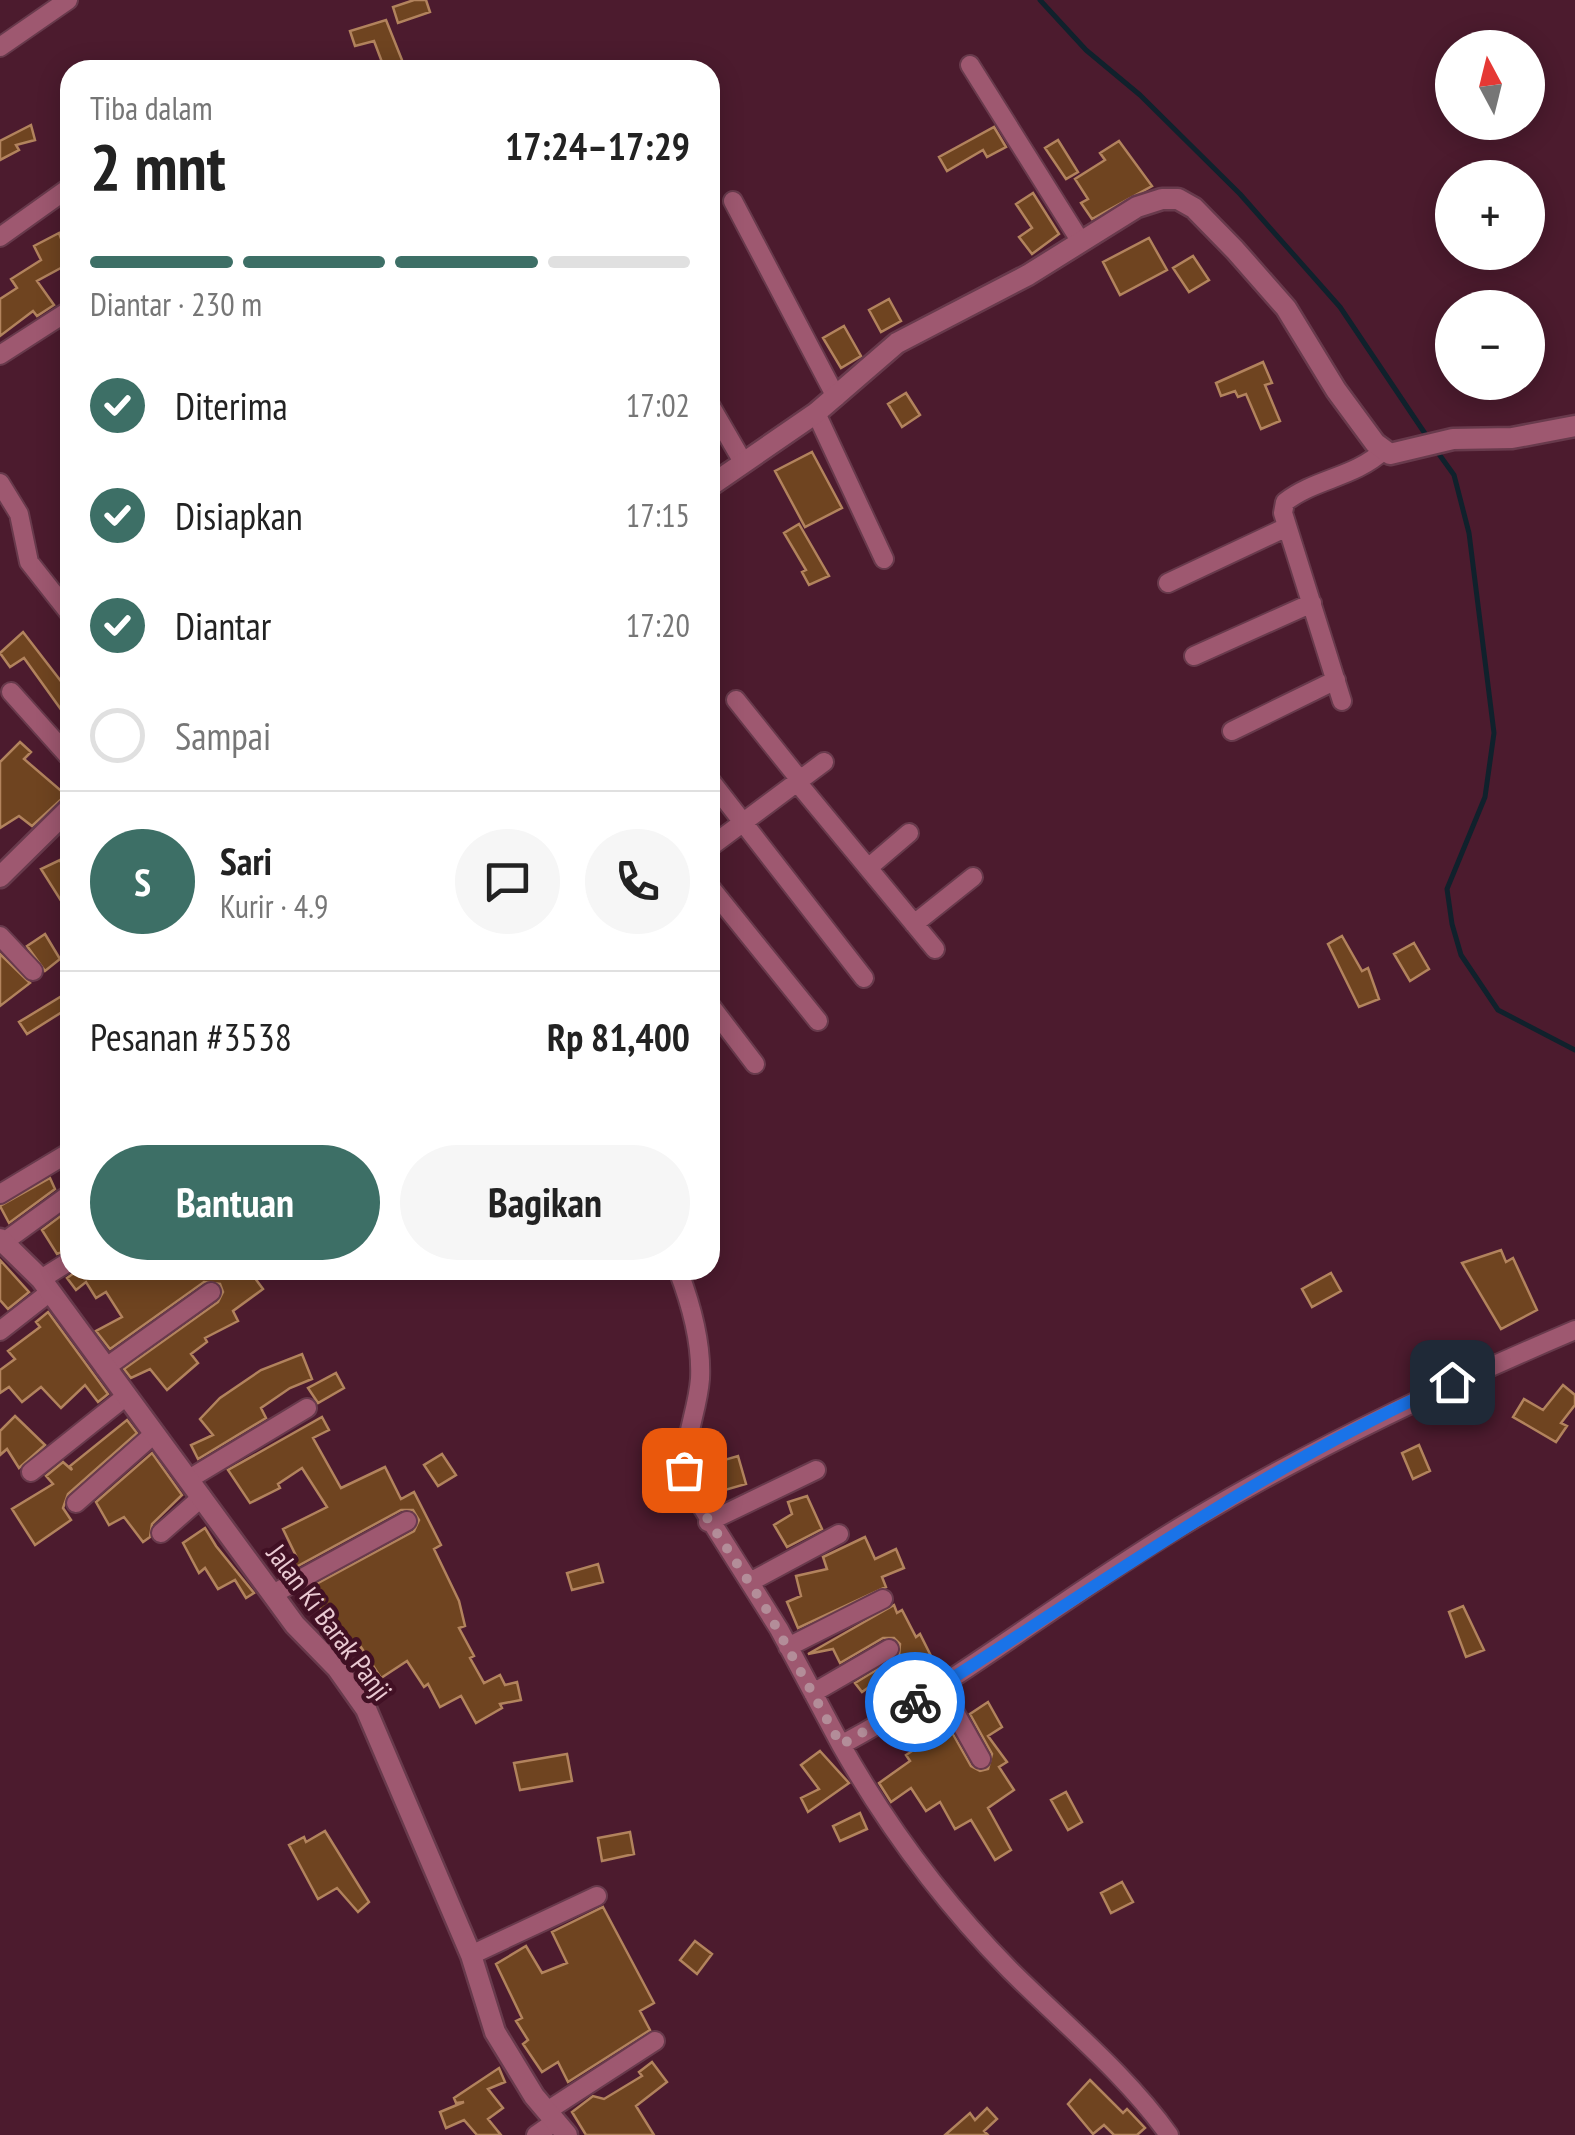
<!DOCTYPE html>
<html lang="id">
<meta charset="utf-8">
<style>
body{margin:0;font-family:"PT Sans Narrow",sans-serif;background:#f6f6f6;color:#222;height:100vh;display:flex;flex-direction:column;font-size:38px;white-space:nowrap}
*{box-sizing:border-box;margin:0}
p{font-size:32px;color:#767676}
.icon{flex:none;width:55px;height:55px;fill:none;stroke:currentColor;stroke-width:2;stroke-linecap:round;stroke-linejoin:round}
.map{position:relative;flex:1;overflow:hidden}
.drawer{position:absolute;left:60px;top:60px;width:660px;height:1220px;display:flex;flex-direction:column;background:#fff;border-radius:30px;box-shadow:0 5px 25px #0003}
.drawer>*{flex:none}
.needle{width:65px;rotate:353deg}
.tools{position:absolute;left:1435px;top:30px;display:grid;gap:20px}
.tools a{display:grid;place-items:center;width:110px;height:110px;border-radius:50%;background:#fff;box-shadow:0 5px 25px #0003;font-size:50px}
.pin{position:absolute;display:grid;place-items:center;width:85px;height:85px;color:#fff;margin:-42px;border-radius:20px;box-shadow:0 5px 15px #0006}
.courier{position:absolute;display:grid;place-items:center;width:100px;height:100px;margin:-50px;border:8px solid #1a73e8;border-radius:50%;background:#fff;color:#222;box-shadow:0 2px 12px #0007}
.summary em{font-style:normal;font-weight:700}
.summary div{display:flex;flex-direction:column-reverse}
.summary{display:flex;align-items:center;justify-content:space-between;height:170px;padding:0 30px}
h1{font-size:65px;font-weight:700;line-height:75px}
.bar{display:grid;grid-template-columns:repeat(4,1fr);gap:15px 10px;align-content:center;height:120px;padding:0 30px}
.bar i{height:12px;border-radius:8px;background:#e0e0e0}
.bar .on{background:#3d6f66}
.bar p{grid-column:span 4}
.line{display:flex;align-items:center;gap:25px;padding:0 30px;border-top:2px solid #e0e0e0}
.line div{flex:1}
.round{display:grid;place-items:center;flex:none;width:105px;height:105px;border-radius:52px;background:#f6f6f6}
ol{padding:0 30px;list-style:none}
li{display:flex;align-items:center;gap:30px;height:110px}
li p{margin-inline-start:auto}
li .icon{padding:10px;border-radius:50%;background:#3d6f66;color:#fff;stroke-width:4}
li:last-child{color:#767676}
li i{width:55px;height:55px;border:5px solid #e0e0e0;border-radius:50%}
.button{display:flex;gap:20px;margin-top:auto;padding:20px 30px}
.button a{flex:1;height:115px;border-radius:60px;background:#3d6f66;color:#fff;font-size:40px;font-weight:700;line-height:115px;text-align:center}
.button a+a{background:#f6f6f6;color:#222}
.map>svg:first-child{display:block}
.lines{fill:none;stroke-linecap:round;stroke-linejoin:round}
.stream{stroke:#10212c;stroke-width:5}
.building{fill:#6f4420;stroke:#b2835d;stroke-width:2.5}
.minor-casing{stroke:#683a4c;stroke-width:22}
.tertiary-casing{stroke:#683a4c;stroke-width:25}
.minor{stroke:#9e5870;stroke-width:18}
.tertiary{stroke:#9e5870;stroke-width:20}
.done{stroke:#b38d99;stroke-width:10;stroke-dasharray:0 18}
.route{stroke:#1a73e8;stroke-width:12}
.labels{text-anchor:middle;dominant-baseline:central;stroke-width:9;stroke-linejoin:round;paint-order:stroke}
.street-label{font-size:28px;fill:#eacad3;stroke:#411024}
</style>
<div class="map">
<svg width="1575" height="2135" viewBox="0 0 1575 2135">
<rect width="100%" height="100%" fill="#4c1b2e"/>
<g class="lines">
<path class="stream" d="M1040,0l46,50 54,45 100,99 100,113 90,134
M1436,450l18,25 15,58 25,200 -9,64 -38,92 5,35 9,31 37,55 77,40"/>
</g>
<path class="building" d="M414,0h12l4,12 -32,11 -5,-16z
M386,20l20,50h-21l-11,-29 -19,5 -5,-15z
M31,125l4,15 -19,5 3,5 -19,10v-19z
M994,127l12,20 -19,10 -4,-7 -36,21 -8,-14z
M1058,140l20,32 -12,7 -21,-31z
M1119,141l33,45 -60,33 -11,-16 7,-4 -13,-20 30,-19 -5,-7z
M1033,193l26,41 -27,20 -13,-17 13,-9 -16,-24z
M59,233l11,30 -33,18 17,24 -17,11 -4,-5 -33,25v-37l17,-11 -6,-9 30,-19 -7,-14z
M1149,238l18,32 -47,25 -17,-33z
M1193,256l16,24 -20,12 -16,-24z
M889,299l12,22 -20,11 -12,-22z
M844,326l17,30 -20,12 -18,-30z
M1263,362l9,21 -7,2 15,36 -19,8 -15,-35 -8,3 -3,-6 -14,5 -5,-13z
M906,393l14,22 -18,12 -14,-23z
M812,452l30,56 -37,19 -30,-56z
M799,524l30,52 -20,9 -7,-13 4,-2 -22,-37z
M23,632l47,61v29l-46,-64 -14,9 -10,-14z
M20,742l11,10 -7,7 42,36 -34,31 -13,-10 -19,12v-66z
M60,860l10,23v32l-29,-46z
M45,934l15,25 -15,12 -18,-25z
M1342,936l20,35 6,-3 11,31 -20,8 -31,-63z
M1414,943l15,26 -19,12 -16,-27z
M0,954l30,29 -30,23z
M70,991v16l-43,27 -8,-12z
M50,1178l5,11 -46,34 -9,-17z
M70,1209v40l-13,5 -15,-24z
M1501,1250l5,12 7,-4 24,52 -36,19 -39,-66z
M0,1260l29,32 -21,17 -8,-9z
M78,1270h171l14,19 -30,22 5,10 -33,17 2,4 -16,12 7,9 -31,27 -17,-21 -19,9 -7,-9 94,-67 5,-10 -3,-8 -16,-2 -94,67 -14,-18 26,-14 -16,-25 -10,6 -10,-16 -10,8 -9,-12z
M1331,1273l10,18 -29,16 -10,-18z
M48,1312l60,82 -10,8 -13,-17 -24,23 -20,-21 -19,15 -13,-15 -9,6v-23l15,-11 -7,-8 32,-24 -4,-5z
M302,1354l10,25 -22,9 -29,20 5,10 -68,41 -7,-14 22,-10 -13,-16 20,-21 41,-28z
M336,1373l8,15 -26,15 -10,-15z
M1563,1385l12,10v10l-14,18 6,3 -11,16 -43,-25 11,-18 19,11z
M15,1416l30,29 -26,23 -12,-19 -7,6v-24z
M322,1417l7,13 -16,8 28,50 44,-21 16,32 13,-7 27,53 -7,4 25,52 6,25 -6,2 15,28 -4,2 14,25 16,-8 5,10 12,-3 4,18 -21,4 2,4 -26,15 -15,-27 -21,11 -12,-23 -4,3 -17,-26 -26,17 -20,-31 -15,7 -37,-66 105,-57 5,-11 -6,-10h-12l-118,64 -4,-8 18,-8 -14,-29 44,-22 -25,-39 -24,16 2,4 -30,15 -22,-33z
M127,1420l10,13 -69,61 -5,14 8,12 -36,25 -23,-36 41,-25 -7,-8 17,-14 9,8 -2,-4z
M1419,1445l11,26 -17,8 -11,-26z
M152,1453l30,42 -30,29 -2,13 -7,5 -19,-25 -15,8 -13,-23z
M442,1454l14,21 -18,11 -14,-21z
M738,1456l8,28 -28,8 -8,-28z
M807,1496l15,33 -35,18 -13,-22 18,-11 -4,-12z
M205,1528l11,18 38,47 -8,5 -11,-18 -17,9 -13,-21 -6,5 -16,-30z
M865,1537l10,22 21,-10 8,19 -22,9 4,10 -88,41 -11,-26 14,-6 -5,-20 31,-7 -4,-12z
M598,1564l5,18 -31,8 -5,-17z
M894,1605l3,8 5,-3 14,27 4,-3 19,38 -33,20 -5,-8 -19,6 -3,-10 -17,12 -7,-9 44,-27 1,-12 -6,-6h-11l-43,25 -7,-14 -25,5z
M1463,1606l21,44 -18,7 -17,-45z
M988,1702l14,25 -14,9 19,26 -8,5 15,23 -26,18 23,42 -16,10 -24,-40 -16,9 -15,-27 -14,9 -15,-23 -20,14 -12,-19 31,-22 -4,-6 35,-23 -5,-8 9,-4 26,46 9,5 8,-2 4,-15 -22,-40z
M820,1751l29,32 -41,29 -7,-14 18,-9 -18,-24z
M567,1754l5,27 -52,9 -6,-27z
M1066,1792l16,30 -14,8 -17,-30z
M860,1813l7,16 -27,12 -7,-15z
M325,1831l44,71 -11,10 -21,-24 -19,11 -29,-54 15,-8 2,5z
M630,1832l4,22 -32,7 -4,-23z
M1122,1882l11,20 -22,11 -10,-20z
M603,1907l51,96 -14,8 10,19 -82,52 -10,-20 -16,10 -19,-28 5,-4 -12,-19 6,-3 -26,-54 30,-18 16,27 25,-10 -15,-31z
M695,1941l17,13 -15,20 -17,-14z
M652,2062l15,20 -31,24 18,29h-68l-14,-23 21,-16 11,3 38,-23 -3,-4z
M499,2068l6,14 -17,7 15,19 -15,11 13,16h-24l-13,-15 -18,8 -6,-16 24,-10 -8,1 -2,-5z
M1090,2080l33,33 4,-4 18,19 -8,7h-23l-10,-10 -11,9 -25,-30z
M987,2108l10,11 -13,12 4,4h-43l25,-22 5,7z"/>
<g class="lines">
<g class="minor-casing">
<path id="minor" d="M0,47l68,-47
M970,65l111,177
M733,201l103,196
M0,237l70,-50
M0,355l70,-45
M710,405l33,57
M816,413l68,146
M0,483l19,31 10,48 41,52
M1168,583l119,-56
M1194,656l118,-53
M11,692l59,66
M736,700l64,80
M1342,701l-59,-188 2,-11c31,-24 69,-24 99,-52
M1232,731l104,-51
M710,780l154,198
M797,782l138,167
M710,847l114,-85
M868,868l41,-35
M710,887l108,134
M914,924l59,-47
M0,936l33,35
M710,1005l45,59
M0,1194l70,-42
M4,1242l66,-48
M678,1270c13,34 24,72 22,109 -3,39 -22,68 -10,109l89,141 62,116c121,-65 228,-152 346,-222 125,-75 254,-136 388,-193
M41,1279l29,-18
M0,1331l50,-39
M105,1368l106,-76
M31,1472l94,-75
M189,1479l118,-71
M76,1503l78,-69
M708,1522l108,-52
M161,1533l41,-36
M750,1582l89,-48
M273,1594l134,-73
M788,1647l95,-48
M940,1686l41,73
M813,1693l76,-44
M841,1745c46,81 104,159 169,225 54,54 115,103 159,165
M471,1955l126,-59
M547,2111l108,-70
M536,2135l20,-14"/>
</g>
<g class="tertiary-casing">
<path id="tertiary" d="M710,486l106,-73 81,-70 131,-68 109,-68 25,-8h16l16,9 41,42 51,58 50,82 39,53 15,11 63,-15 59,-1 63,-12
M0,877l70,-69
M0,1239l41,40 254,346 42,43 29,41 105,246 24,77 39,64 33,39"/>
</g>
<use href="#minor" class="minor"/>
<use href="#tertiary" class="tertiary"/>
</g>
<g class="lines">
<path class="done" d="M684,1470l12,31 68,104 77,140 74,-43"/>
<path class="route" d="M915,1702c177,-111 345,-235 537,-320"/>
</g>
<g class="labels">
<g class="street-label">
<text transform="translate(330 1622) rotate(53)">Jalan Ki Barak Panji</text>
</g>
</g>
</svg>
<div class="tools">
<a><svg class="needle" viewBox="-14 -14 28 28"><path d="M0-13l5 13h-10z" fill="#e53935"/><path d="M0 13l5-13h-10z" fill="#767676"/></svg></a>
<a>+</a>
<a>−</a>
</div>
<div class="pin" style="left:684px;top:1470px;background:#ea580c"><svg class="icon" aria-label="bag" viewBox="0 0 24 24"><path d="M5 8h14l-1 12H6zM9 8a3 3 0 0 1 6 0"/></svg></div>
<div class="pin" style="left:1452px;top:1382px;background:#1f2937"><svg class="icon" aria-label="home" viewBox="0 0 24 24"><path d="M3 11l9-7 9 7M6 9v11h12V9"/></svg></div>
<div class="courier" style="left:915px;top:1702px"><svg class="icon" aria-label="bike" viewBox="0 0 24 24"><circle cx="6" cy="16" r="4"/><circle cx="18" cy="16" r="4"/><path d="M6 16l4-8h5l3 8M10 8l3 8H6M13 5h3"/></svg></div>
<section class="drawer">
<div class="summary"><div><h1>2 mnt</h1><p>Tiba dalam</p></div><em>17:24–17:29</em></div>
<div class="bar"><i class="on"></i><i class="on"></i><i class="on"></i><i></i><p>Diantar · 230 m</p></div>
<ol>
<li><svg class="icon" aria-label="check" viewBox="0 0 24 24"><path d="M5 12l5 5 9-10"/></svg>Diterima<p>17:02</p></li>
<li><svg class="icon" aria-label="check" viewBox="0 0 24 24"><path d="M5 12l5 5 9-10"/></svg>Disiapkan<p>17:15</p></li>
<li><svg class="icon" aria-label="check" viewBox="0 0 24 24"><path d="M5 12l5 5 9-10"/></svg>Diantar<p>17:20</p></li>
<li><i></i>Sampai</li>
</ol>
<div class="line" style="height:180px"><b class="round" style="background:#3d6f66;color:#fff">S</b><div><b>Sari</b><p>Kurir · 4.9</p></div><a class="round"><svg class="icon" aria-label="chat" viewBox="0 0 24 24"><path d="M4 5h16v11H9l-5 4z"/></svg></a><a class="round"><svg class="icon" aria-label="phone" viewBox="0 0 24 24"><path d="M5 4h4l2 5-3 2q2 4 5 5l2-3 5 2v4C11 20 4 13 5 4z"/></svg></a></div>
<div class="line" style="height:130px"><div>Pesanan #3538</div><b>Rp 81,400</b></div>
<div class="button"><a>Bantuan</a><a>Bagikan</a></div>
</section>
</div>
